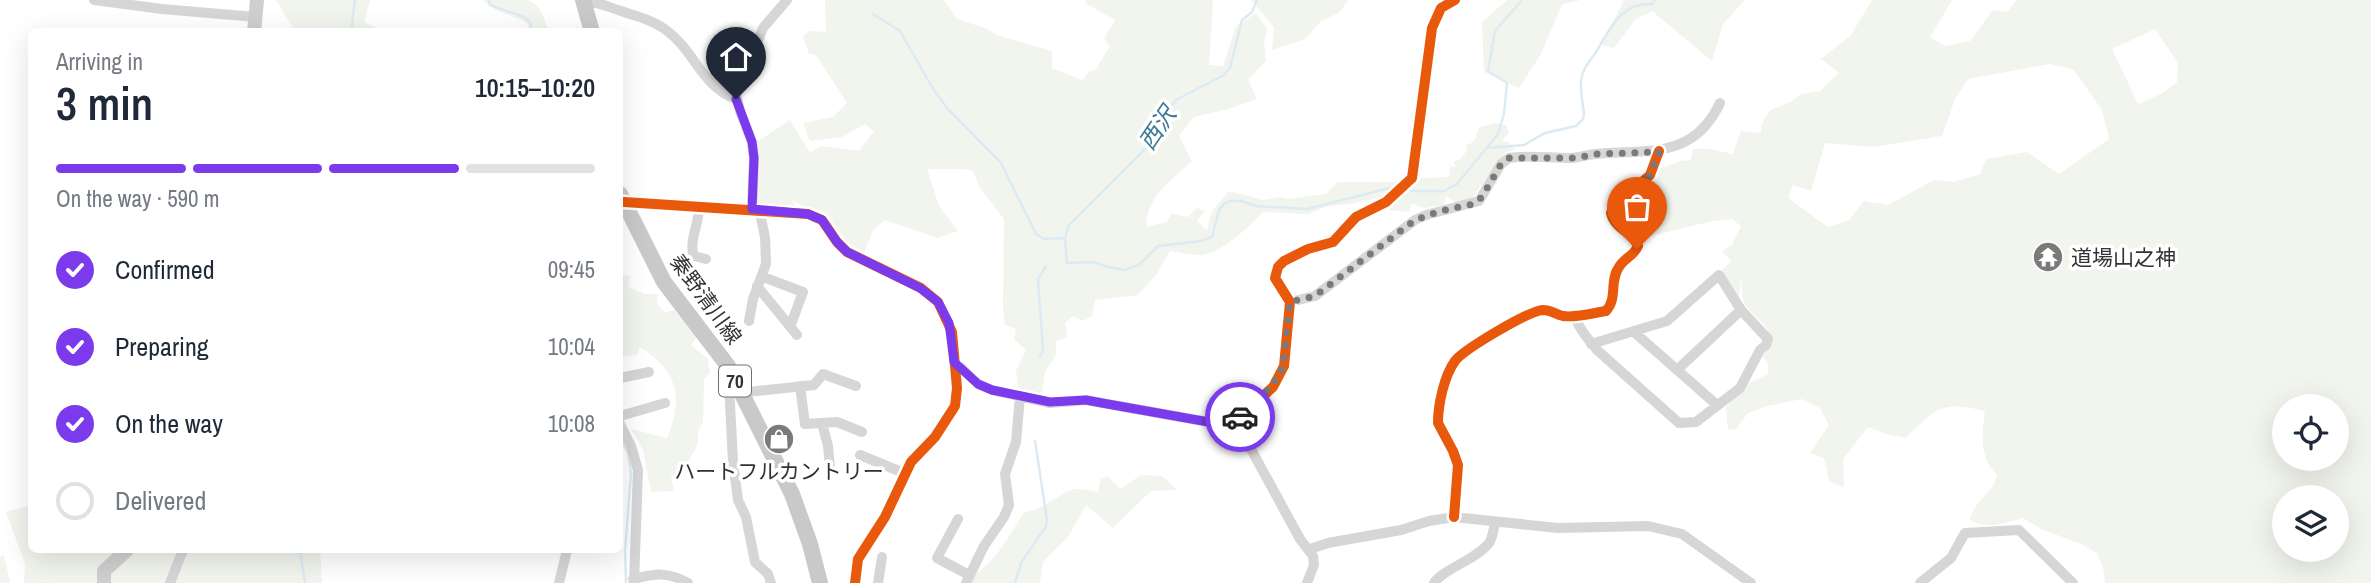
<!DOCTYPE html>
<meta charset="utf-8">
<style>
body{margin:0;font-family:"Archivo Narrow","Noto Sans JP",sans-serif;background:#f2f2f3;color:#1f2937;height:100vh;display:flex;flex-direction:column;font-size:26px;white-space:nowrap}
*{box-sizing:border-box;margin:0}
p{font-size:23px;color:#747a83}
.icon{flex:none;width:38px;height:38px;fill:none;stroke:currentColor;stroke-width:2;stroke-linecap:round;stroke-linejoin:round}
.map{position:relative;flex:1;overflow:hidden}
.drawer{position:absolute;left:28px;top:28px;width:595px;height:525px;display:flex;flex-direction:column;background:#fff;border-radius:10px;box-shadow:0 7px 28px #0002}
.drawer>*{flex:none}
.fabs{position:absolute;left:2272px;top:394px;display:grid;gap:14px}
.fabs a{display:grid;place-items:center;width:77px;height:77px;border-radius:50%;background:#fff;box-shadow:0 7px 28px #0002;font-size:35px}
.pin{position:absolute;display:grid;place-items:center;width:60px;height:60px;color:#fff;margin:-72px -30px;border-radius:50% 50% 50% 0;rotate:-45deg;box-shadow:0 0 7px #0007}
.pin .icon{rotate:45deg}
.courier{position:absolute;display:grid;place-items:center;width:70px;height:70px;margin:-35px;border:5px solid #7c3aed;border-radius:50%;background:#fff;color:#222;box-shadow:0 2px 9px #0007}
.summary em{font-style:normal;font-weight:600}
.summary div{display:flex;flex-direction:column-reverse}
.summary{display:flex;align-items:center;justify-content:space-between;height:119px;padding:0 28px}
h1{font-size:46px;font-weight:600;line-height:52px}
.bar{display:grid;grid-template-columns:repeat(4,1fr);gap:10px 7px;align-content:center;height:84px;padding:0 28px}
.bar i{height:9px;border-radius:5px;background:#e0e1e3}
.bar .on{background:#7c3aed}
.bar p{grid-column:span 4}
ol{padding:0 28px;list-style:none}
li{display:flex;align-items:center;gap:21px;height:77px}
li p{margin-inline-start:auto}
li .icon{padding:7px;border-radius:50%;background:#7c3aed;color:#fff;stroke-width:4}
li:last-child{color:#747a83}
li i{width:38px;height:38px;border:4px solid #e0e1e3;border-radius:50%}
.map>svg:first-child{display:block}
.green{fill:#f1f5ed;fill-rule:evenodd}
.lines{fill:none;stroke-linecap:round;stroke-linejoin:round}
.stream{stroke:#dcebf3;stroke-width:2.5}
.street{stroke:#d6d6d6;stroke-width:10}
.secondary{stroke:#cfcfcf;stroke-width:14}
.primary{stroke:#c9c9c9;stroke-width:16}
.cycleway-casing{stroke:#fff;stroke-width:15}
.cycleway{stroke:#e8590c;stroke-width:10}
.done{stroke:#7a7a7a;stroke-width:7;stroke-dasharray:0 12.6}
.route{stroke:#7c3aed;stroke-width:9}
.labels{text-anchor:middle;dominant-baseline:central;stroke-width:7;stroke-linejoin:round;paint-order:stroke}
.shield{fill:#fff;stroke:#707070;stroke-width:2}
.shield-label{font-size:19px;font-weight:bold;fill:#323232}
.poi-label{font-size:21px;fill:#323232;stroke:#fff;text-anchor:start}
.street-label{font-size:21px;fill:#323232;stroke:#fff}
.water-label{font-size:23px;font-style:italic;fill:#3d7898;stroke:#fff}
</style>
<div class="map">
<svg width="2371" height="583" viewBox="0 0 2371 583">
<rect width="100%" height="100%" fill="#fff"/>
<path class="green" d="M276,0h94l-6,22 18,9h-89l1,-2z
M483,0h45c13,5 17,19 20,31h-20l1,-5c-14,-13 -30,-9 -46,-26z
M825,0h119l13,19 31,10 8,6 56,16v17l30,12 8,-9 6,-2 14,-23 -6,-7 11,-19 -27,-15 -3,-5h128l-4,65 14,1 13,-40 20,-13 11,16 -3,16 2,16 -18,19 9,19 -28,10 -35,8 -15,19 13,25c-22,20 -45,35 -46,66l20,-5 6,-8 16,3 9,-9 8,3 -8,10 10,9 5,-19 17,-20 34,9 17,-3 8,2 38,-5 12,-12h67l-11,12 -43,10 -23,2 -20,8 -45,-2c-14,15 -44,44 -65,43 -9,0 -19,-3 -28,-4l-14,24 -18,20 -43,5 -3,16 -9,5 -11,-5 -7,7 2,14 -11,4v14l-11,17 -3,21 -24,-5 -2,-17 10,-21 -12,-11 2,-10 -11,-4 -2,-17 1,-89 -24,-31 -7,-17 -8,-2h-38l12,37 19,25 -20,7 -53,-18 -12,10 -10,25 -14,-8 -34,-34 -23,-13 5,9 -39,-5 -3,-3v-58l35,-23 20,33 11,-7 38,5 15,-20 -9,-7 -23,13 -32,4 -7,-18 30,-6 14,-14 -31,-48 -7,-1 -6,-18 7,-5 16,1z
M1251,0h97l-9,13 -18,8 -16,18 -33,11 2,-23z
M1507,0h74l-19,4 -21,50 -22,34 -35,-16 -2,-50z
M1624,0h121l-22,24 -11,37 -60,-50 -17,9 -21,28 -12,-3z
M1872,0h80l-22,37 15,9 25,-5 23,-31 14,2 10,-12h354v583h-266l-2,-16 -6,-14 -16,-9 -40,-15 -18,-11c-19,5 -35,12 -53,2 3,-19 24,-27 27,-45 -18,-18 -15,-40 -12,-64 -43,-10 -48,-4 -79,27l-20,-4 -18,-7 -25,32 1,26 -2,2 -13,-6 -5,-23 -14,-5 19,-28 -9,-17 -18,-9 -35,7 -19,7 -12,16 -8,1 -2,-23 21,-23 21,-10v-10l-5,-8c19,-26 -5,-33 -18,-52 -4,-7 -3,-21 -4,-29l-2,24 -17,-29 9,-9 -9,-10 10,-6 9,-19 -9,-7c-30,2 -56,12 -86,18l-15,-17 12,-33 15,-18 23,-8 10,-1 2,-11h17l23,5 8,-23 20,2v-8l9,-15 22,-9 9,-7 19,-3 19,-18 -18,-14 30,-24zM2155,29l23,34 -1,19 -14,11 -25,11 -26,-55zM2049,64l24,5 29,41 7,29 -50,35 -32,-22 -41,7 -6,15 -26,8 -20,-2 -46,25 -24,-4 -15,19 -21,7 -40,-29 5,-13 18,6 14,-48 48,4 69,-11 13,-37 13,-20zM2284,406h52v52h-52zM2284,497h52v53h-52z
M1496,123l10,2 3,7 -7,9 6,1 7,8 -9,2 -5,5 -29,42 -15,4 -11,-7 -2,9 -20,3 -12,-5 -3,9 -19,-2 -2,-5 28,-27 33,-1 1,-10h6l-3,-5 7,-3 7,-8 -1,-5 8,-5 5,-14z
M620,269l3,6 7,1 -2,11 17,7h13l-1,9 8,10 9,-3 25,25 -8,10 17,14 2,14 -6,6 -1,44c-7,7 -4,13 -6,22 -4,13 -16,24 -26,32l3,14 -23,1 -8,-43 -12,-20 36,9c17,-40 11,-67 -27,-91l-3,8 -17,2z
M1141,475l21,1 15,14 -26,1 -38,37 -27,-23 -18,32 -25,25 -3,21h-71l3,-8c20,-7 41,-45 52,-63 20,-1 32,-18 51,-23 7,-1 16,2 23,3l3,-14 8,-1 11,12z
M31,505l1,45h288l2,33h-298l1,-19 -19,-52z
M4,555l6,27 -10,1v-27z"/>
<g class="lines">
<path class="stream" d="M489,0l1,5 34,12 6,5 1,10
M1257,0l-5,12 -10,8 -12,48 -6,7 -48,25 -12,15 -9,24 -86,86 -4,13 2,25 27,-1 13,5 17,3 15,-5 19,-19 43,-5 11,-4 7,-27 5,-6 6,-3h11l16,5 50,3 83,-21
M873,14l27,17 32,56 15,21 54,55 35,71 8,5 21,-1
M351,32l4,-32
M1487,148l37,-3 21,-12 31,-7 7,-7 1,-5c-1,-10 -4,-23 -3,-33 2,-15 9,-19 15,-29 14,-23 25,-50 56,-48l3,-4
M1411,191h33l13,-7 41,-50 6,-20 3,-31 -19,-12 7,-40 27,-31
M1040,357l3,-7 -5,-71 8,-13
M620,438l8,15 3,20 -6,79 1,31
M300,550l5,33
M1015,583l6,-20 25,-37 1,-6 -12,-79"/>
<path class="street" d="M94,0l68,9 94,8
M584,2c13,-1 24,5 37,9 15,5 32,9 45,19 28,20 36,57 70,69
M624,202l184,12 14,6 15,22 10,10 74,36 17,14 14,30 5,56 -2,18 -20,31 -24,25 -26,55 -27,42 -3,24
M699,206c1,16 -11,36 -5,50l12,3
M752,209l2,-51 -2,-16 -12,-31 -4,-18 27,-65 24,-28
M763,277l40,15 -13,35
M757,286l40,49
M1290,302l25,-6 100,-76 11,-5 53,-14 22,-37 8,-6c19,-3 40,0 59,0 10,0 18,-3 27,-4 53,-5 98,6 125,-51
M1574,315c5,14 14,24 23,35l82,73 17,-1 44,-34 20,-38 6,-5 2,-6 -27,-29 -22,-35 -52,46 -76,23
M749,321l4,-22 13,-35 -1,-27 -6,-28
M1634,332l83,73
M955,362l23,22 14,6 58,13 36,-3 16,3 129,23 9,3 60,110 13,17 1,9 -7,18
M1677,370l64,-60
M732,375l-3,9 4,78 5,38 8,17 9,45 13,12 3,9
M620,378l29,-6
M800,386l5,38 32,-2 25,10
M743,395l5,-3 66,-7 9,-11 33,12
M620,416l45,-13
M822,423l6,23 2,22
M620,424l11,22 7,24 -4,113
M1231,426l42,-39 11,-21 6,-64 -15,-24 3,-11 6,-6 24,-12 25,-7 23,-25 30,-15 26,-24 20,-150 9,-20 14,-8
M860,455l44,18
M1454,517l4,-52 -5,-14 -15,-28c0,-18 6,-47 17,-62 8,-11 73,-50 88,-51 8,0 12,4 20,6 13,2 30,-3 43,-5 12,-13 3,-30 13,-44 5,-9 15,-11 19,-21 -6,-14 -24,-18 -27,-33l2,-5 37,-33 9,-24
M958,519l-21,39 32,17
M1310,549l18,-6 73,-13 28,-9 25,-4 104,11 90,-2 34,8 69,49
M633,579c21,-5 35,-8 55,4
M170,583l13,-33
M559,583l8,-33
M878,583l4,-26
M966,583l18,-37 20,-29 5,-12 -4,-31 11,-32 4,-46
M1434,583c9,-14 42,-23 55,-40 4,-5 4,-15 7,-21
M1920,583l31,-25 14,-25 54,-3 54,53"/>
<path class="secondary" d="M254,32l3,-32
M104,583v-12l23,-21"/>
<path class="primary" d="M583,0l9,32
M620,194l44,88 64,84 64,128 18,50 10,39"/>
<g class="cycleway-casing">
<path id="cycleway" d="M624,202l184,12 14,6 15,22 10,10 74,36 17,14 14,30 5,56 -2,18 -20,31 -24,25 -26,55 -27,42 -3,24
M1231,426l42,-39 11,-21 6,-64 -15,-24 3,-11 6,-6 24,-12 25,-7 23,-25 30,-15 26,-24 20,-150 9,-20 14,-8
M1454,517l4,-52 -5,-14 -15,-28c0,-18 6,-47 17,-62 8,-11 73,-50 88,-51 8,0 12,4 20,6 13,2 30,-3 43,-5 12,-13 3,-30 13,-44 5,-9 15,-11 19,-21 -6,-14 -24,-18 -27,-33l2,-5 37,-33 9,-24"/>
</g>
<use href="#cycleway" class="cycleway"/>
</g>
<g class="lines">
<path class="done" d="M1240,417c16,-17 34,-29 43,-51l7,-64 25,-6 100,-76 25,-9 34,-7 8,-7 19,-33 8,-6h68l18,-4 64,-2 -9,23 -39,38 3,9 21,17 2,10"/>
<path class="route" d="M736,99l16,43 2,16 -2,51 56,5 14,6 15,22 10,10 73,36 18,14 11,21 5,39 24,22 14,6 58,12 36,-2 16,3 129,23 9,-9"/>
</g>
<defs>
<g id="temple-disc" transform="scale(1.575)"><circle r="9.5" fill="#7a7a7a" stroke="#fff"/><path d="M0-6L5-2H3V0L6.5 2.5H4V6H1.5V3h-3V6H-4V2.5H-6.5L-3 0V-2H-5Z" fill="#fff"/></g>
<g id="shop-disc" transform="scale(1.575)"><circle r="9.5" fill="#7a7a7a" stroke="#fff"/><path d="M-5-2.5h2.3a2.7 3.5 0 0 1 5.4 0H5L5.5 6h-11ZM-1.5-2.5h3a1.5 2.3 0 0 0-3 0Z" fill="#fff"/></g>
</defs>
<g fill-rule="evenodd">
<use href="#temple-disc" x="2048" y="257"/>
<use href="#shop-disc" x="779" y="439"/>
</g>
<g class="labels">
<rect class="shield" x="719" y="365.5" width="32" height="31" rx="5"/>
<g class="shield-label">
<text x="735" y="381">70</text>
</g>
<g class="poi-label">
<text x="2071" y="257">道場山之神</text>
<text x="779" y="471" text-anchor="middle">ハートフルカントリー</text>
</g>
<g class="street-label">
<text transform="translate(706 299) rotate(54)">秦野清川線</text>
</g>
<g class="water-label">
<text transform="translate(1157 128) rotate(-56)">西沢</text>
</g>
</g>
</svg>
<div class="fabs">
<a><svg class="icon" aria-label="locate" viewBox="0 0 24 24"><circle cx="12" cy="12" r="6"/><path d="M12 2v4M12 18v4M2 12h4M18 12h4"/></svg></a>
<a><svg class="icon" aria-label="layers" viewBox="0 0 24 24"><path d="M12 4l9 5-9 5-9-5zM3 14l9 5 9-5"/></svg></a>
</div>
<div class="pin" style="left:1637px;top:249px;background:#ea580c"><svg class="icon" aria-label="bag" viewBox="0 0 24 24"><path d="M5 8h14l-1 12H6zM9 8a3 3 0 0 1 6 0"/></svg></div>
<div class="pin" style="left:736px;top:99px;background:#1f2937"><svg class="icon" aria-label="home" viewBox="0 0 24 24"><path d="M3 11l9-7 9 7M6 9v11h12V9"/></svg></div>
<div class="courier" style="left:1240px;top:417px"><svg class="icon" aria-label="car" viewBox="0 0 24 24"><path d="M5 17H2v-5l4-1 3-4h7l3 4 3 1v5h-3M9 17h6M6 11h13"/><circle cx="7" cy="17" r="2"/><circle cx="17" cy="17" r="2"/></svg></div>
<section class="drawer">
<div class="summary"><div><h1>3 min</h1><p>Arriving in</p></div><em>10:15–10:20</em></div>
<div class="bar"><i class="on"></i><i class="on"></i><i class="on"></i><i></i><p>On the way · 590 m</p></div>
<ol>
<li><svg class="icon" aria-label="check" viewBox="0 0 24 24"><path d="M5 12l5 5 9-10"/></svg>Confirmed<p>09:45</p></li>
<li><svg class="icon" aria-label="check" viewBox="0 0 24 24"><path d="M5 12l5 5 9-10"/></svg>Preparing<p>10:04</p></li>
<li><svg class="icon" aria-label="check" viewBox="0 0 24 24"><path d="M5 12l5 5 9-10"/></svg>On the way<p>10:08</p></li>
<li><i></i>Delivered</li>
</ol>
</section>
</div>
